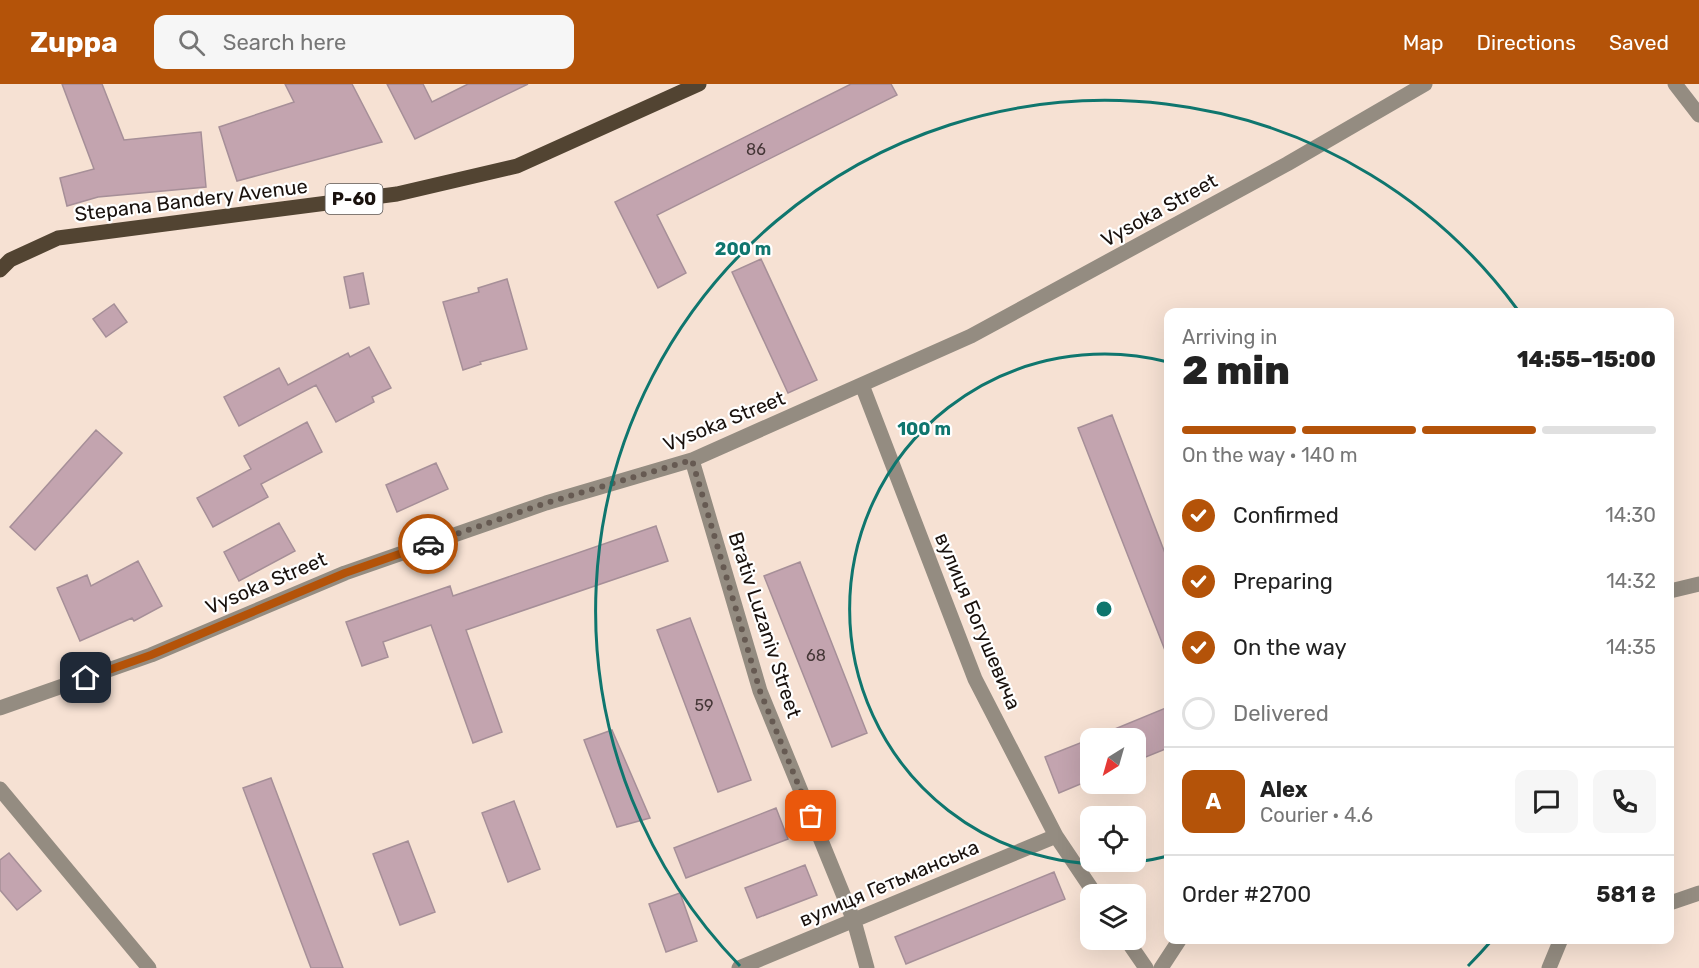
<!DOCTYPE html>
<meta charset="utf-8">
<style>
body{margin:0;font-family:Rubik,sans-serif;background:#f6f6f6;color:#222;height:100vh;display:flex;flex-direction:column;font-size:22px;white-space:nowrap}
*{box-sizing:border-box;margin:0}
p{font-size:20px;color:#767676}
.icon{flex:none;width:33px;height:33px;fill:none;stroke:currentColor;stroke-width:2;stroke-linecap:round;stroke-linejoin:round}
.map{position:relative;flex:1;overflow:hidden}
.details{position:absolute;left:1164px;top:224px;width:510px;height:636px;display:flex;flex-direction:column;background:#fff;border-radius:12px;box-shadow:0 6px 24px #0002}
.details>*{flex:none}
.needle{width:39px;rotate:217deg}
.tools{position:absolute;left:1080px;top:644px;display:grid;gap:12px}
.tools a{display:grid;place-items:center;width:66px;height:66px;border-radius:12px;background:#fff;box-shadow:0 6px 24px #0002;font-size:30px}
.pin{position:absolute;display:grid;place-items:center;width:51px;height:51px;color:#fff;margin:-26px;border-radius:12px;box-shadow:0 3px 9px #0006}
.courier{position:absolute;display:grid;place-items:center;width:60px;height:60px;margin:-30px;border:4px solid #b45309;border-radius:50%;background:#fff;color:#222;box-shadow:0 2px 8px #0007}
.head em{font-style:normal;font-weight:800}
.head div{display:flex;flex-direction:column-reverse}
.head{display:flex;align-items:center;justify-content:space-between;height:102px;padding:0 18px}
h1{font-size:39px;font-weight:800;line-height:45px}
.bar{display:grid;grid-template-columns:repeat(4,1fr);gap:9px 6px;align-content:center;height:72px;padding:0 18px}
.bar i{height:8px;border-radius:4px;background:#e0e0e0}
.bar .selected{background:#b45309}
.bar p{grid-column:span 4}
.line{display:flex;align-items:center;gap:15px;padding:0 18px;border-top:2px solid #e0e0e0}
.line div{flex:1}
.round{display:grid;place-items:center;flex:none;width:63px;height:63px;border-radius:12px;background:#f6f6f6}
ol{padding:0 18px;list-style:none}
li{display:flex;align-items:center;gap:18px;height:66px}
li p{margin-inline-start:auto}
li .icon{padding:6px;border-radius:50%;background:#b45309;color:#fff;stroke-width:4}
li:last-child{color:#767676}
li i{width:33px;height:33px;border:3px solid #e0e0e0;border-radius:50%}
header{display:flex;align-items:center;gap:36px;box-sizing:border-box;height:84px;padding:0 30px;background:#b45309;color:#fff}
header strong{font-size:28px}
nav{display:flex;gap:33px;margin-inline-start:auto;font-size:21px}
.search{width:420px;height:54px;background:#f6f6f6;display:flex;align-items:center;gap:15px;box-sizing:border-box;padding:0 21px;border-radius:12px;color:#767676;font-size:22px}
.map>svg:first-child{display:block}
.building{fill:#c3a4af;stroke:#a68f98;stroke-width:1.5}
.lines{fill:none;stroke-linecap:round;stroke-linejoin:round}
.minor{stroke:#948c81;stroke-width:15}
.primary{stroke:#524432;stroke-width:15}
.done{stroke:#665a52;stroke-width:6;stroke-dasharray:0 10.8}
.route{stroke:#b45309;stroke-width:8}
.ring{fill:none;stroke:#0f766e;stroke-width:3}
.labels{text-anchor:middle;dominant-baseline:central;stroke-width:4.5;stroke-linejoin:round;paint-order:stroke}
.number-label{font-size:16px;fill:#443636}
.shield{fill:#fff;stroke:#5e5856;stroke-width:1.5}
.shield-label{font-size:18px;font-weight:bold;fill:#19110d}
.street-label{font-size:20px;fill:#19110d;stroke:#fff}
.centre{fill:#0f766e;stroke:#fff;stroke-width:3}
.ring-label{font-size:18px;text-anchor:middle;font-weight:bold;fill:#0f766e;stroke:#fff;stroke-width:4.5;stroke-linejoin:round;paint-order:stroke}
</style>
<header>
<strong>Zuppa</strong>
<div class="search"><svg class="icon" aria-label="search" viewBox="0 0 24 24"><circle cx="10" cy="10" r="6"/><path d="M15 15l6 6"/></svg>Search here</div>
<nav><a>Map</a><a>Directions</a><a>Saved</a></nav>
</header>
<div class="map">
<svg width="1699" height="884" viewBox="0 0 1699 884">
<rect width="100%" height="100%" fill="#f6e1d3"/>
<path class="building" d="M62,0h40l22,56 77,-8 5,55 -108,10 -31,9 -7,-28 34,-9z
M285,0h67l30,58 -145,39 -18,-54 75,-25z
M387,0h36l9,18 36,-18h60l-113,55z
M851,0h40l6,11 -240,120 29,58 -28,15 -43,-86z
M761,175l56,121 -29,13 -56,-121z
M363,189l6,31 -19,4 -6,-31z
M507,195l20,70 -47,13 1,2 -18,6 -20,-68 36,-10 -1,-4z
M114,220l13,18 -21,15 -13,-18z
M369,263l22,41 -19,9 2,5 -38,20 -20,-37 -77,41 -15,-29 55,-29 9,17 60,-32 2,4z
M1112,331l56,146v97l-90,-230z
M307,338l15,30 -61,32 7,13 -55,30 -16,-29 54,-29 -7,-13z
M96,346l26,23 -87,97 -25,-23z
M436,379l12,26 -51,23 -11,-27z
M279,439l16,28 -56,30 -15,-29z
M656,442l12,35 -202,69 36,102 -29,11 -42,-118 -48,17 5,15 -26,9 -16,-44 104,-36 3,10z
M138,477l24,45 -28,15 -2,-3 -52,23 -23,-53 30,-13 4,11z
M800,478l67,171 -35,14 -68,-171z
M690,534l61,162 -33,12 -61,-162z
M1168,623v41l-32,13v-23h-43z
M612,646l38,88 -33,9 -33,-87z
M1090,655v41l-31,13 -14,-36z
M271,694l72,190h-32l-68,-180z
M514,717l26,68 -32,13 -26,-69z
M776,724l12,31 -102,39 -12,-30z
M408,757l27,71 -35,13 -27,-71z
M9,769l32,38 -24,19 -17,-20v-30z
M805,781l12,30 -60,23 -12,-30z
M1054,788l11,27 -159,65 -11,-27z
M680,809l17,48 -31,11 -17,-48z"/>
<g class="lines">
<path class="minor" d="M1675,0l24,31
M862,301l113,294 81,157 39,58
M692,376l68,231 94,230 13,47
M1670,507l29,-7
M0,624l151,-53 194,-82 201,-70 146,-43 279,-124 316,-172 138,-80
M0,705l149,179
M1670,819l29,-10
M1126,855l20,29
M739,884l317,-132
M1161,884l19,-29
M1549,884l12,-29"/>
<path class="primary" d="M0,186l10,-10 48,-22 339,-44 120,-28 182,-82"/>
</g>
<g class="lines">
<path class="done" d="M428,460l118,-41 146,-43 68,231 51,125"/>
<path class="route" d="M86,594l65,-23 194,-82 83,-29"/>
</g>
<g class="ring">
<path d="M1168 772A255 255 0 1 1 1168 278"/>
<path d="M1492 856A510 510 0 0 1 1468 882M740 882A510 510 0 1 1 1517 225"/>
</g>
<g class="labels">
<g class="number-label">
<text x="756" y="65">86</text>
<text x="816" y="571">68</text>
<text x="704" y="621">59</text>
</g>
<rect class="shield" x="325.5" y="100" width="57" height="30" rx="4.5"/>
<g class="shield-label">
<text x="354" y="115">Р-60</text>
</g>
<g class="street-label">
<text transform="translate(191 116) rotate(-7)">Stepana Bandery Avenue</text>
<text transform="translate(1159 126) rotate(-29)">Vysoka Street</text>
<text transform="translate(724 337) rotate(-22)">Vysoka Street</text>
<text transform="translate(266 499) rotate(-23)">Vysoka Street</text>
<text transform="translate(978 537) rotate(67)">вулиця Богушевича</text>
<text transform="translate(765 541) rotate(72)">Brativ Luzaniv Street</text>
<text transform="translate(889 799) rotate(-23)">вулиця Гетьманська</text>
</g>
</g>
<circle cx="1104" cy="525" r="9" class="centre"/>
<g class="ring-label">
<text x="743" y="171">200 m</text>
<text x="924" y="351">100 m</text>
</g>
</svg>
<div class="tools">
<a><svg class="needle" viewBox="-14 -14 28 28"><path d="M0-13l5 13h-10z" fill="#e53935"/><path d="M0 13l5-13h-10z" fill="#767676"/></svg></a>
<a><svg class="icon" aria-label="locate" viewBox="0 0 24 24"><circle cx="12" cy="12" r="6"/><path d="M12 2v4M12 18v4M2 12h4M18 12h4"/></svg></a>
<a><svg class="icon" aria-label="layers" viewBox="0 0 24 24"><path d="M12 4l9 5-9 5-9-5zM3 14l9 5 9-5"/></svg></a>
</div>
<div class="pin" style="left:811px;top:732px;background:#ea580c"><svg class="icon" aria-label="bag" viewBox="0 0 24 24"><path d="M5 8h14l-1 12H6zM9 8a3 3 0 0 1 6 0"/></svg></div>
<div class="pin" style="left:86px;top:594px;background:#1f2937"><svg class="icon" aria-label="home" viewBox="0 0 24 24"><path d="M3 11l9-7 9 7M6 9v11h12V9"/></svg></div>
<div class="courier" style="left:428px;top:460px"><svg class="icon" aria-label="car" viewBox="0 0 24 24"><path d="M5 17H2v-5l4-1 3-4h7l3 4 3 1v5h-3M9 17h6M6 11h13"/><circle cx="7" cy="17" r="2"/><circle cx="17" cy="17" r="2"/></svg></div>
<section class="details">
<div class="head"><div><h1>2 min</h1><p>Arriving in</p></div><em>14:55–15:00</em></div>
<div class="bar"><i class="selected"></i><i class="selected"></i><i class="selected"></i><i></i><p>On the way · 140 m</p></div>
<ol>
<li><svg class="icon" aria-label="check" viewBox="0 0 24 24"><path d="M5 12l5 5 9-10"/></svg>Confirmed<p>14:30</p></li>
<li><svg class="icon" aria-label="check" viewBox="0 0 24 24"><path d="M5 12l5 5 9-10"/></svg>Preparing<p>14:32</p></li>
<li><svg class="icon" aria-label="check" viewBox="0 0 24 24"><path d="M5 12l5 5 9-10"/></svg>On the way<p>14:35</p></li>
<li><i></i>Delivered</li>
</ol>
<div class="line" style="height:108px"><b class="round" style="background:#b45309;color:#fff">A</b><div><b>Alex</b><p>Courier · 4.6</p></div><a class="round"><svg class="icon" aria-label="chat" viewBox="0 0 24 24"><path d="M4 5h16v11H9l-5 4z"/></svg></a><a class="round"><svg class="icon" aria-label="phone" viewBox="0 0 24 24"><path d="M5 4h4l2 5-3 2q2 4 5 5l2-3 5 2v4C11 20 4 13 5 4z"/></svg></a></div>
<div class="line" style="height:78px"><div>Order #2700</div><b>581 ₴</b></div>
</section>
</div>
